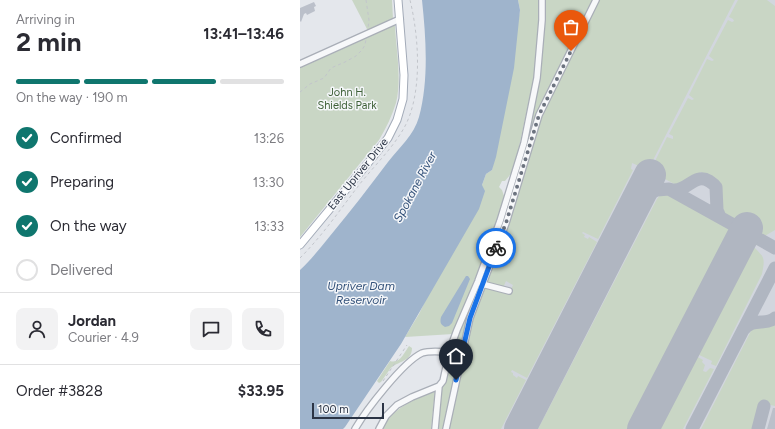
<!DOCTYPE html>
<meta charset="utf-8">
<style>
body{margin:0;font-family:Figtree,sans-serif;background:#f2f2f3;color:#2b2b33;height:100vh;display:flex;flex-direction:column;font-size:15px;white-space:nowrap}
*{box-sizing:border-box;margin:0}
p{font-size:13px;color:#7c7c81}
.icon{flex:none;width:22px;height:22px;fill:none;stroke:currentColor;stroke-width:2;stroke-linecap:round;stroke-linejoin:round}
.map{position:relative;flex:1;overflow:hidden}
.sheet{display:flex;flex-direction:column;background:#fff;width:300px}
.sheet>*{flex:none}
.scale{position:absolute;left:12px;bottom:10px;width:72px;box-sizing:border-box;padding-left:4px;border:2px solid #2b3445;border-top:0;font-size:11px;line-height:14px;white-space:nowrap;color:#2b3445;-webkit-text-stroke:3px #f4f6f9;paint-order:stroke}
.pin{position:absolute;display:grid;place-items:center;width:34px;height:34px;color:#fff;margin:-41px -17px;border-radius:50% 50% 50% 0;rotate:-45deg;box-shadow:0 0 4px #0007}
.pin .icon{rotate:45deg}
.courier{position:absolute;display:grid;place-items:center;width:40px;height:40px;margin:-20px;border:3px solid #1a73e8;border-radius:50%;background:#fff;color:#222;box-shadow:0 1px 5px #0007}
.headline em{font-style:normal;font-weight:700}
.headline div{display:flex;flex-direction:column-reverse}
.headline{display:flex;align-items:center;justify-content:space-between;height:68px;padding:0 16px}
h1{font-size:26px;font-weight:700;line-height:30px}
.bar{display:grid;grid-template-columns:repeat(4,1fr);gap:6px 4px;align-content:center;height:48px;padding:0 16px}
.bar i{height:5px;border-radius:3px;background:#e1e1e2}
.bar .selected{background:#0f766e}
.bar p{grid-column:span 4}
.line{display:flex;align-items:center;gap:10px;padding:0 16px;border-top:1px solid #e1e1e2}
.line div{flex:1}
.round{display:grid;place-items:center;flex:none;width:42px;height:42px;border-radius:8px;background:#f2f2f3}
ol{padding:0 16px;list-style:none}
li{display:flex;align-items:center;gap:12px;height:44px}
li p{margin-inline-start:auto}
li .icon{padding:4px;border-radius:50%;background:#0f766e;color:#fff;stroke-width:4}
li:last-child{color:#7c7c81}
li i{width:22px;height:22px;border:2px solid #e1e1e2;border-radius:50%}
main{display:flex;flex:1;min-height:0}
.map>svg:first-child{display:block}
.built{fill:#d2d6de}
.green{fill:#c9d6c5}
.water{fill:#9fb4cc}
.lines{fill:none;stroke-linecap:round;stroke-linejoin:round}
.taxiway{stroke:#b0b6c1;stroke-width:13}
.runway{stroke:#b0b6c1;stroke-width:32}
.building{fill:#bbc0ca}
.minor-casing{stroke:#a9aeb7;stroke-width:8}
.major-casing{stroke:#a3abb8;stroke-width:9}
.path{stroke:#c2c5cb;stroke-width:1;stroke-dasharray:3 3;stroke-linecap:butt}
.minor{stroke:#f7f8fa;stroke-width:5.5}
.major{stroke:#fff;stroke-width:7}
.done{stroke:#6c737f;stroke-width:4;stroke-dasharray:0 7.2}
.route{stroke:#1a73e8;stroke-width:5}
.labels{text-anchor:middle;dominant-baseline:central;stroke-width:3;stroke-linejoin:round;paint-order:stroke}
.park-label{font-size:11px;fill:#3f6138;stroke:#f4f6f9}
.street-label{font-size:11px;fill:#2b3445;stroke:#f4f6f9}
.water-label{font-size:12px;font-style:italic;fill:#34527a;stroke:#f4f6f9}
</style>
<main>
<section class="sheet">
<div class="headline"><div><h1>2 min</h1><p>Arriving in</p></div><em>13:41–13:46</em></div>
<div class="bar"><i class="selected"></i><i class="selected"></i><i class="selected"></i><i></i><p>On the way · 190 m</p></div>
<ol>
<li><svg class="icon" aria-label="check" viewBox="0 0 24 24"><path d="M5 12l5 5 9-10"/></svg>Confirmed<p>13:26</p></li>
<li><svg class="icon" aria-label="check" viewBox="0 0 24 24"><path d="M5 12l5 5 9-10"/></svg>Preparing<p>13:30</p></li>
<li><svg class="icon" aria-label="check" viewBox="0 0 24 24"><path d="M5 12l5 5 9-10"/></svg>On the way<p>13:33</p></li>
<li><i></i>Delivered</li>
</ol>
<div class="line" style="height:72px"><a class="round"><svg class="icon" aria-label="person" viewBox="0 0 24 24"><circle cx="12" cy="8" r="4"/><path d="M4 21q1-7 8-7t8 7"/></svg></a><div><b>Jordan</b><p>Courier · 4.9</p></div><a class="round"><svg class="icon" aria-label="chat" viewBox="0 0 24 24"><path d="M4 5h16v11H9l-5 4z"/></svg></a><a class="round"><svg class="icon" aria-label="phone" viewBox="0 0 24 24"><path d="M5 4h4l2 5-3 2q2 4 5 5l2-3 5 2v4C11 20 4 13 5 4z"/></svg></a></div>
<div class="line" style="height:52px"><div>Order #3828</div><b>$33.95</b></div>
</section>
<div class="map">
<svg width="475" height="429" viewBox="0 0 475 429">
<rect width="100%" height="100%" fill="#e4e7ec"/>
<path class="built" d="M293,0h182v429h-334l24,-109 41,-107 30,-97z"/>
<path class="green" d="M52,0h40l1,19 -25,12z
M218,0h21v36l-4,37 -21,97 -9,11h-3l-3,6 3,3 3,9 -7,22 -45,113 -48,3 14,-23 63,-129 4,-11 6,-4 28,-160z
M244,0h49l-57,116 -15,47 19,-88z
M299,0h136l-87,170 -16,-7 -1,6 2,1 -35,69 -15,-7 -1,1 3,2 -1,2 4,2 1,-2 8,5 -70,136 -15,-8 -1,2 2,1v2l4,3 1,-2 8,4 -25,49h-53l24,-110 12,-33 25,8 4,-9 -7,-4 -3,7 -18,-5 55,-167z
M438,0h29l8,6v224l-12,7 -42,-24 -1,-30 -19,-11 -23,14 -28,-15 17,-34 6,2v-3l-4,-2 19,-36 4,2 2,-1 -5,-4 18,-36 5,2 2,-1 -5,-4 19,-36 4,2 2,-1 -1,-2 -4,-2z
M95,25c1,25 7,53 1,78 -4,13 -10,25 -17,37l-79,97v-169z
M366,193l5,1 57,32 3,5 1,6 -98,192h-96l119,-230 3,-4z
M451,244c12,13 15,11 11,30l-46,92 -5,-2 1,-3 -15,-7 -1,2 7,4 -1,2 3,3 -2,6 3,1 4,-4 4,1 -31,60h-31l93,-181z
M170,309l-5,17 -20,99 -2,4h-6c3,-42 12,-83 33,-120z
M475,325v81l-14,-3 -7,26h-53l51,-100 4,-2z
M109,346l3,2c0,14 -15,13 -22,21 -3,4 -6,9 -9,13l-2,1 -2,-2 13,-20c10,3 14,-8 19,-15z
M135,391l-4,38h-49c12,-22 31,-29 53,-38z"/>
<path class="water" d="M122,0h96l2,10 -6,58 -18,89 -4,13 -6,4 -4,11 3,6 -6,18 -78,135 -56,83 -2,2h-43v-159c11,-10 20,-22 30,-34 20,-24 39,-49 58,-74 11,-14 26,-27 31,-45 10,-37 7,-79 3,-117z
M166,276h2l2,3 -18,44 -3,3 -4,1c-5,-3 -5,-5 -4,-10z"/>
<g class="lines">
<path class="taxiway" d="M373,190c14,2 22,-18 36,-9 3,2 5,3 7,6l1,23 3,7
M338,199l19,-9 12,-1 106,59
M443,330c10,-13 22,-4 32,-12
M392,429l83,-161
M458,429l6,-23"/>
<path class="runway" d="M220,429l130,-254
M343,429l104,-201"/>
</g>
<path class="building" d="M14,2l2,4 -2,1 1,4 -8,4 -1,-2 -2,1 -3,8 -1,-1v-13z
M473,408h2v21h-8z"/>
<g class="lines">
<g class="minor-casing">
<path id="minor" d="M0,64l100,-45
M182,284l27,7
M55,429c11,-19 48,-67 67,-76 9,-3 19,-1 28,-1
M79,429l7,-13 11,-11 15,-8 27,-11 4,-5 7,-32 7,-19 21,-49 22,-60 24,-78 13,-65 5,-58v-20
M135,429l4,-43
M146,429l24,-111 36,-95 33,-108 57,-115"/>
</g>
<g class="major-casing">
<path id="major" d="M0,245l68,-82 20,-25 9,-18 6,-21 1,-24 -6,-75"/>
</g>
<path class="path" d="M66,0l3,20 -1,8
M0,92l10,-8 14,-6 7,-10 14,-6 11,-6 6,-6 3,-5 1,-6
M0,258c22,-22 40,-48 59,-73 15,-19 33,-36 45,-57 19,-34 15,-91 6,-128
M83,381l24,-36
M51,419l6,-2"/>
<use href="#minor" class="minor"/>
<use href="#major" class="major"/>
</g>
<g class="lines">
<path class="done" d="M196,248l10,-25 33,-108 32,-64"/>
<path class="route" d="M156,380l14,-62 26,-70"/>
</g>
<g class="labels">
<g class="park-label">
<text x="47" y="92">John H.<tspan x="47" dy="13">Shields Park</tspan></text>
</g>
<g class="street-label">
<text transform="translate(58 174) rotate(-51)">East Upriver Drive</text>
</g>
<g class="water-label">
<text transform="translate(115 187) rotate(-62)">Spokane River</text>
<text x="61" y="286">Upriver Dam<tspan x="61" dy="14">Reservoir</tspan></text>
</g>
</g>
</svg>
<div class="scale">100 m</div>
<div class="pin" style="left:271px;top:51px;background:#ea580c"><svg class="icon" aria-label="bag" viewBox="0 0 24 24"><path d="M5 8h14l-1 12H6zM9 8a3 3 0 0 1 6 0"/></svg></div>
<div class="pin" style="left:156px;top:380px;background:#1f2937"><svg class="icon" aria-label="home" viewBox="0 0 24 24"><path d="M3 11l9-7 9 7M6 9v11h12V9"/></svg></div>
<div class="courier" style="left:196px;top:248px"><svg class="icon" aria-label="bike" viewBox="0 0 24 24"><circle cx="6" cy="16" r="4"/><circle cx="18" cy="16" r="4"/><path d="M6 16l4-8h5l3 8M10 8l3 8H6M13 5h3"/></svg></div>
</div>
</main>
